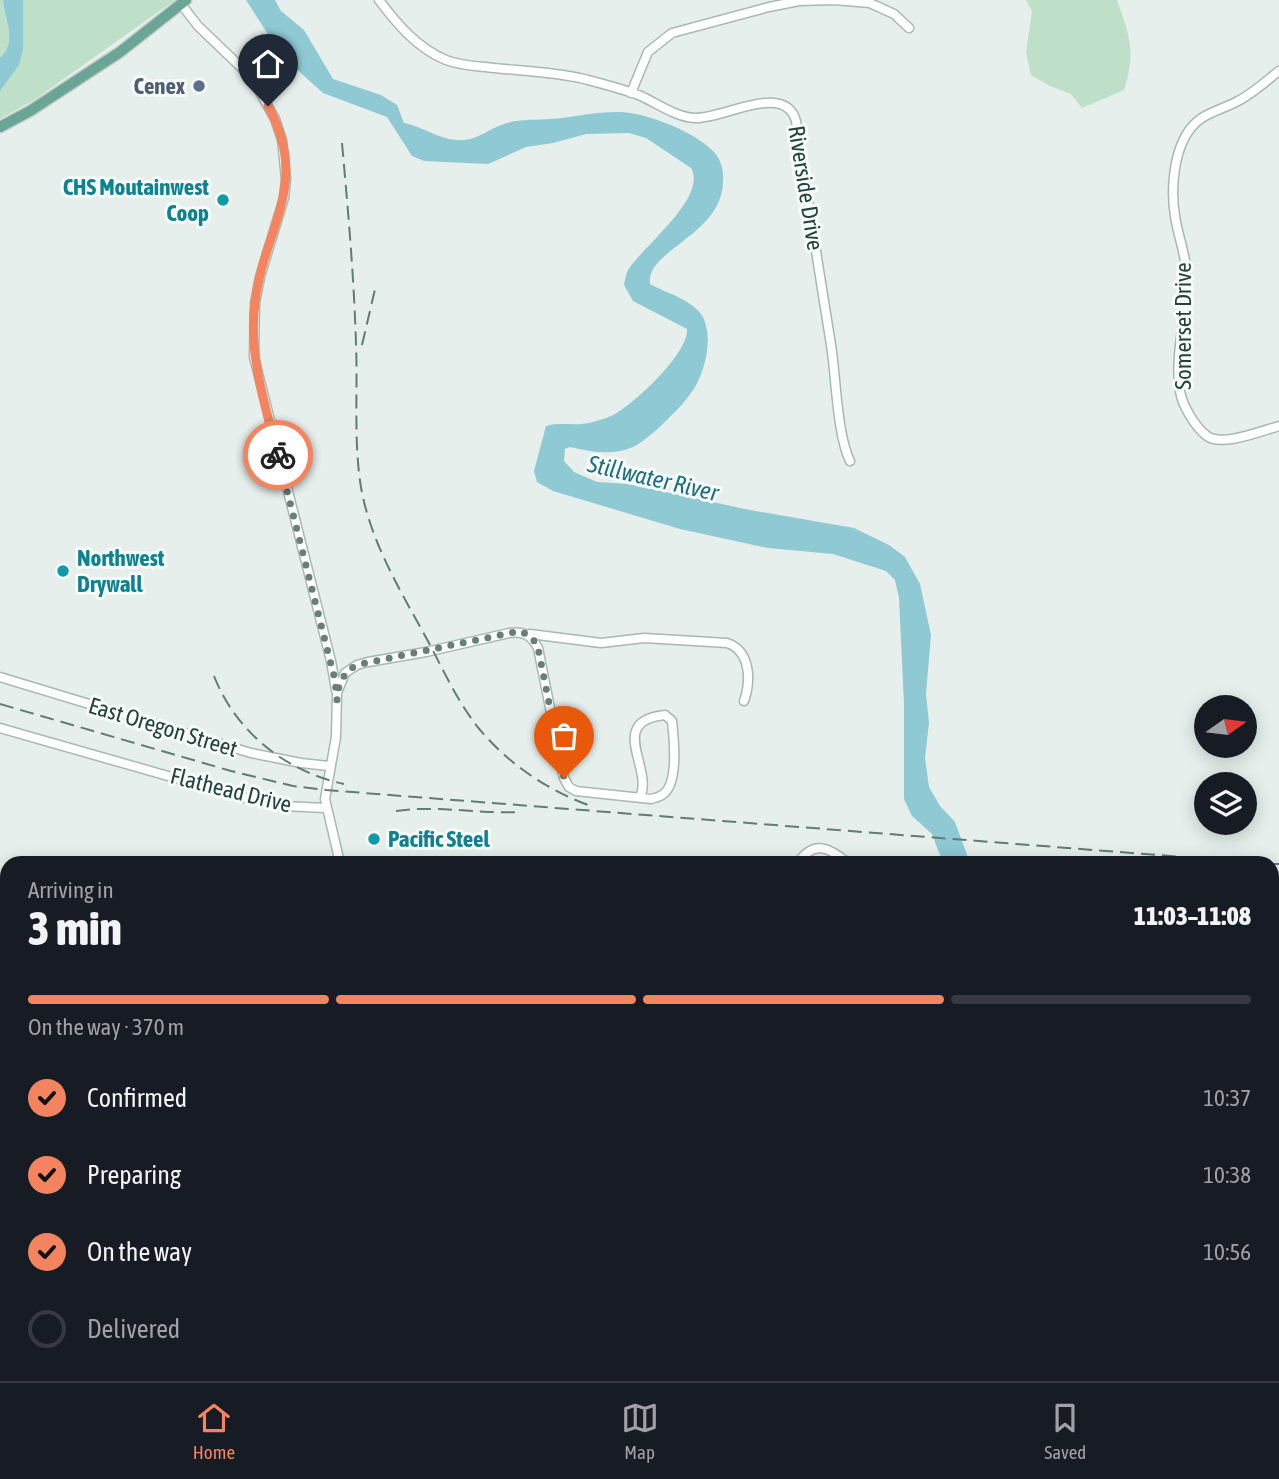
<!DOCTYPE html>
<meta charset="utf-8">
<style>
body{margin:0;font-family:"Asap Condensed",sans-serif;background:#20242c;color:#f1f3f6;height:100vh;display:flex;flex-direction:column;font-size:26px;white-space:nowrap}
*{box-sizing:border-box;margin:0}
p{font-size:23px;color:#9ea1a6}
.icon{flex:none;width:38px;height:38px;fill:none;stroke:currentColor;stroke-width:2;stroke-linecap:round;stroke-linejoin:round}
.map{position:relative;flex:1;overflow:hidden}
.sheet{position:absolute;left:0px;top:856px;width:1279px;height:527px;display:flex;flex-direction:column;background:#171b24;border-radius:21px 21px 0 0;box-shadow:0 4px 18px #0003}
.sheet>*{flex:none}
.needle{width:46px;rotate:76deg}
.fabs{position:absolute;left:1194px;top:695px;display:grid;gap:14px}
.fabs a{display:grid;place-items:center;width:63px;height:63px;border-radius:50%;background:#171b24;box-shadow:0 4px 18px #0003;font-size:35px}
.pin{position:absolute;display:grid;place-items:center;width:60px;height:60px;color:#fff;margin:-72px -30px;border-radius:50% 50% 50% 0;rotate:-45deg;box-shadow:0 0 7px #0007}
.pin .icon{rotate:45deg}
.courier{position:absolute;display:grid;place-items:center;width:70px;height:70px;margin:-35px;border:5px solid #f4845f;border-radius:50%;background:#fff;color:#222;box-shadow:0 2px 9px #0007}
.summary em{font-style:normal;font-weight:800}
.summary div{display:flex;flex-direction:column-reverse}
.summary{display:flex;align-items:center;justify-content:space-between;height:119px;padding:0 28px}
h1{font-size:46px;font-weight:800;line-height:52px}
.bar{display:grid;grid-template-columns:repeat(4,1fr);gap:10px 7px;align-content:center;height:84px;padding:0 28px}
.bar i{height:9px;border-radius:5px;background:#363941}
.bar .selected{background:#f4845f}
.bar p{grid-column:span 4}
ol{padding:0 28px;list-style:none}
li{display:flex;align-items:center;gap:21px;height:77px}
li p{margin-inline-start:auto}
li .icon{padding:7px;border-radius:50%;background:#f4845f;color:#111;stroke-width:4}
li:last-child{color:#9ea1a6}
li i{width:38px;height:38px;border:4px solid #363941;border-radius:50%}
.tabs{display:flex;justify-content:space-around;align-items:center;height:98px;border-top:2px solid #363941;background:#171b24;font-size:19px;color:#9ea1a6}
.tabs a{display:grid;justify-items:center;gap:4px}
.tabs .selected{color:#f4845f}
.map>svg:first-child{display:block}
.green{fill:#bfe0c8}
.water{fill:#8ec9d4}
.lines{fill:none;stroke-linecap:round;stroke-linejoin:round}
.minor-casing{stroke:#a8b8b2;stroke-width:11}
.major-casing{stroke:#c2cac8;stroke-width:13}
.highway-casing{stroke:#c2cac8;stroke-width:16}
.minor{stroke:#fff;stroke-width:8}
.major{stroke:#6aa596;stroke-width:10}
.highway{stroke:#2f6f62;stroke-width:12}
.rail{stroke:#5f7d75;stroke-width:2;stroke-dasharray:14 7;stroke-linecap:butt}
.done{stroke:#687f78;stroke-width:7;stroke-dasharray:0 12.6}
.route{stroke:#f4845f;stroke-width:9}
.service-dot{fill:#5c6f8a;stroke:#f7fbf9;stroke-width:2.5}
.culture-dot{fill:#0f9aa8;stroke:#f7fbf9;stroke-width:2.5}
.labels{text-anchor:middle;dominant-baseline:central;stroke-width:6;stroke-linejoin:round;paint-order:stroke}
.service-label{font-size:23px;font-weight:bold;fill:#4e5e75;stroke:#f7fbf9;text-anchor:end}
.culture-label{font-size:23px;font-weight:bold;fill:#0d838f;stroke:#f7fbf9;text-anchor:start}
.street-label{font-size:23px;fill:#24423a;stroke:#f7fbf9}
.water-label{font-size:24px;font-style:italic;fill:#1c6f80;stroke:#f7fbf9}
</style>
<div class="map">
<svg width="1279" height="1381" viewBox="0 0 1279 1381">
<rect width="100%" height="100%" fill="#e6efeb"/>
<path class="green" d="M0,0h175l-141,100 -34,19z
M1026,0h91c13,37 19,52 7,90l-42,18 -11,-14 -21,-8 -19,-11 -5,-22 6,-42z
M0,996l7,2v378h345l-16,5h-336z"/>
<path class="water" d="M3,0h20v49l-4,16 -19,26v-33c18,-16 5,-38 3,-58z
M246,0h29l6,11 23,19 29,49 48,16 16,10 7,18c21,4 38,19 60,17 14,-1 27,-12 40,-16 14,-5 32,-4 48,-5 22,-2 47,-8 69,-7 26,1 74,20 92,39 8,8 11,20 10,30 0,54 -78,69 -73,103 16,9 40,15 51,30 13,20 5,54 -6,73 -8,15 -46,53 -62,60 -21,9 -41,5 -63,0l-5,2 -1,12 10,11 23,10 31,2 122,26 104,18 35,17 16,12 15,27 11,51 -5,59 3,29 -4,35 4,29 11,19 15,16 15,41h-27l-11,-29 -20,-18 -8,-17v-95l-5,-106 -4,-18 -9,-9 -53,-17 -65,-6 -88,-19 -127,-38 -16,-9 -3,-11 12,-45c14,-4 29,0 43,-3 8,-2 19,-5 26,-9 21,-12 74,-61 72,-85l-54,-28 -9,-16c1,-5 2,-11 4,-15 15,-24 80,-73 63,-102l-45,-30 -17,-5 -43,1 -33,9 -27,4 -38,17 -64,-3 -12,-5 -25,-39 -64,-24 -41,-37z"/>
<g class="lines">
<g class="minor-casing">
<path id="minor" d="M379,0c18,24 38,48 67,60 15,6 32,6 48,8 30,3 61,4 90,11 19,5 39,10 57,17 17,8 35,21 54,22 29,1 90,-37 101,3 11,75 23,149 35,224 5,31 6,90 19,116
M181,4l17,22 46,44 15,20 16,29 7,21 4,39 -2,19 -24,79 -5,26 -1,54 77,304 5,29
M1279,71c-14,11 -28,24 -43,31 -22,11 -39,12 -51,35 -12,22 -14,55 -10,79 3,21 12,41 12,63 0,37 -13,75 -7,112 2,14 15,36 27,45 15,11 54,-5 72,-10
M631,93l17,-41 24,-19 97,-26 30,-6 35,-1 36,3 24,11 15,14
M530,634l71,9 43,-5 83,5c24,8 24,38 17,58
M0,677l251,76 50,10 28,3
M0,728l245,70 38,8 43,2
M340,863l-15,-64 11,-62 1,-44 8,-20 12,-8 11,-3 58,-10 83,-19c15,-2 22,2 29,15l26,130 5,9 7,4 75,8c4,-1 8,-2 11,-4 17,-10 12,-56 10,-74l-7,-6c-59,6 -11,54 -25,82
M798,863c16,-24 32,-15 50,0
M1272,1302l7,-1
M1272,1358l6,23
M995,1376l1,5"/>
</g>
<g class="major-casing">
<path id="major" d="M0,127l30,-16 90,-59 66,-52"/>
</g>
<g class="highway-casing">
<path id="highway" d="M0,894l7,2
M0,908l7,3
M656,1376l4,5
M681,1376l5,5"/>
</g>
<use href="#minor" class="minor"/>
<use href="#major" class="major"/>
<use href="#highway" class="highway"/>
<path class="rail" d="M342,143c6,67 12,134 14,201 2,49 -3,101 6,149 11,54 41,102 67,150 18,34 34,71 62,99 27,28 60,49 97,63
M362,345l14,-60
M214,676c22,56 71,95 130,108
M0,704l231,67 62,15 33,4 934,73
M396,811c41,-6 81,3 122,1
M1272,864h7"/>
</g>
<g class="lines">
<path class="done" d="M278,455l57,225 2,20c1,-17 6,-26 19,-35l164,-34 12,6 6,11 26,130"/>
<path class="route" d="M268,106c43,78 -4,122 -13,196 -7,52 10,103 23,153"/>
</g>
<circle class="service-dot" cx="199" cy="86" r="7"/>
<g class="culture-dot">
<circle cx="223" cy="200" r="7"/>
<circle cx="63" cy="571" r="7"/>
<circle cx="374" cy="839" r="7"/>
</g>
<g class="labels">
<g class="service-label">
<text x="185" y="86">Cenex</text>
</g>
<g class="culture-label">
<text x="209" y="187" text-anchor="end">CHS Moutainwest<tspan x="209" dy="26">Coop</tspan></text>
<text x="77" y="558">Northwest<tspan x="77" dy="26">Drywall</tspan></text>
<text x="388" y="839">Pacific Steel</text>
</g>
<g class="street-label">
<text transform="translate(806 188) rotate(81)">Riverside Drive</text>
<text transform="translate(1183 326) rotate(-90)">Somerset Drive</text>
<text transform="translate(163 727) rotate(17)">East Oregon Street</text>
<text transform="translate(231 790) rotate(14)">Flathead Drive</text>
</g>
<g class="water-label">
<text transform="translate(653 478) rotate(13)">Stillwater River</text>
</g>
</g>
</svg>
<div class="fabs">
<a><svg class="needle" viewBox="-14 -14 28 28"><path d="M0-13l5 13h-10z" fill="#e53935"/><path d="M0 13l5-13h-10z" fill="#9ea1a6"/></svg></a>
<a><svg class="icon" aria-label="layers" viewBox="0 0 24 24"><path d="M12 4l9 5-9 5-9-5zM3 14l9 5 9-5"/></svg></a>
</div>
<div class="pin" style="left:564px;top:778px;background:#ea580c"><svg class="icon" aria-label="bag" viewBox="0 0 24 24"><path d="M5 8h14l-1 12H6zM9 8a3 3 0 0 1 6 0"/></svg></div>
<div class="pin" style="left:268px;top:106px;background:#1f2937"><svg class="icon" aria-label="home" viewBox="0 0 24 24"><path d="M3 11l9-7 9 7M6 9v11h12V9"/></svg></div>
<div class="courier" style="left:278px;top:455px"><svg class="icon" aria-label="bike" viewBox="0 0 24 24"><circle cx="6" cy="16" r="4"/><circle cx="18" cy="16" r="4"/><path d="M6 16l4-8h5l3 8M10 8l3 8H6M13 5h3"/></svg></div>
<section class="sheet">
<div class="summary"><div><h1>3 min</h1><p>Arriving in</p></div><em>11:03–11:08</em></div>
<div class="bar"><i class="selected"></i><i class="selected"></i><i class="selected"></i><i></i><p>On the way · 370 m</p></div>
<ol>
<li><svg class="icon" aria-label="check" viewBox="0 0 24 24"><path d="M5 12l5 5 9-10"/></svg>Confirmed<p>10:37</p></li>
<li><svg class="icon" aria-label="check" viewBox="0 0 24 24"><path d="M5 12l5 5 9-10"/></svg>Preparing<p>10:38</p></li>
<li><svg class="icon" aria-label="check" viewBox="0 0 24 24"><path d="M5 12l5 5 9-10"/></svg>On the way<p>10:56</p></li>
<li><i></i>Delivered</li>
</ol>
</section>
</div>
<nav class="tabs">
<a class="selected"><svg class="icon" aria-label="home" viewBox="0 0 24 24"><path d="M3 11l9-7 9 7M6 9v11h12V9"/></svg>Home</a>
<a><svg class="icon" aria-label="map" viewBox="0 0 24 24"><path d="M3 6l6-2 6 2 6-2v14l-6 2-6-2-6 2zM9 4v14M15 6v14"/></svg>Map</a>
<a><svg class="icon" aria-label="saved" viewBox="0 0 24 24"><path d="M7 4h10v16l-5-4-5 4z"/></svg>Saved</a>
</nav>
